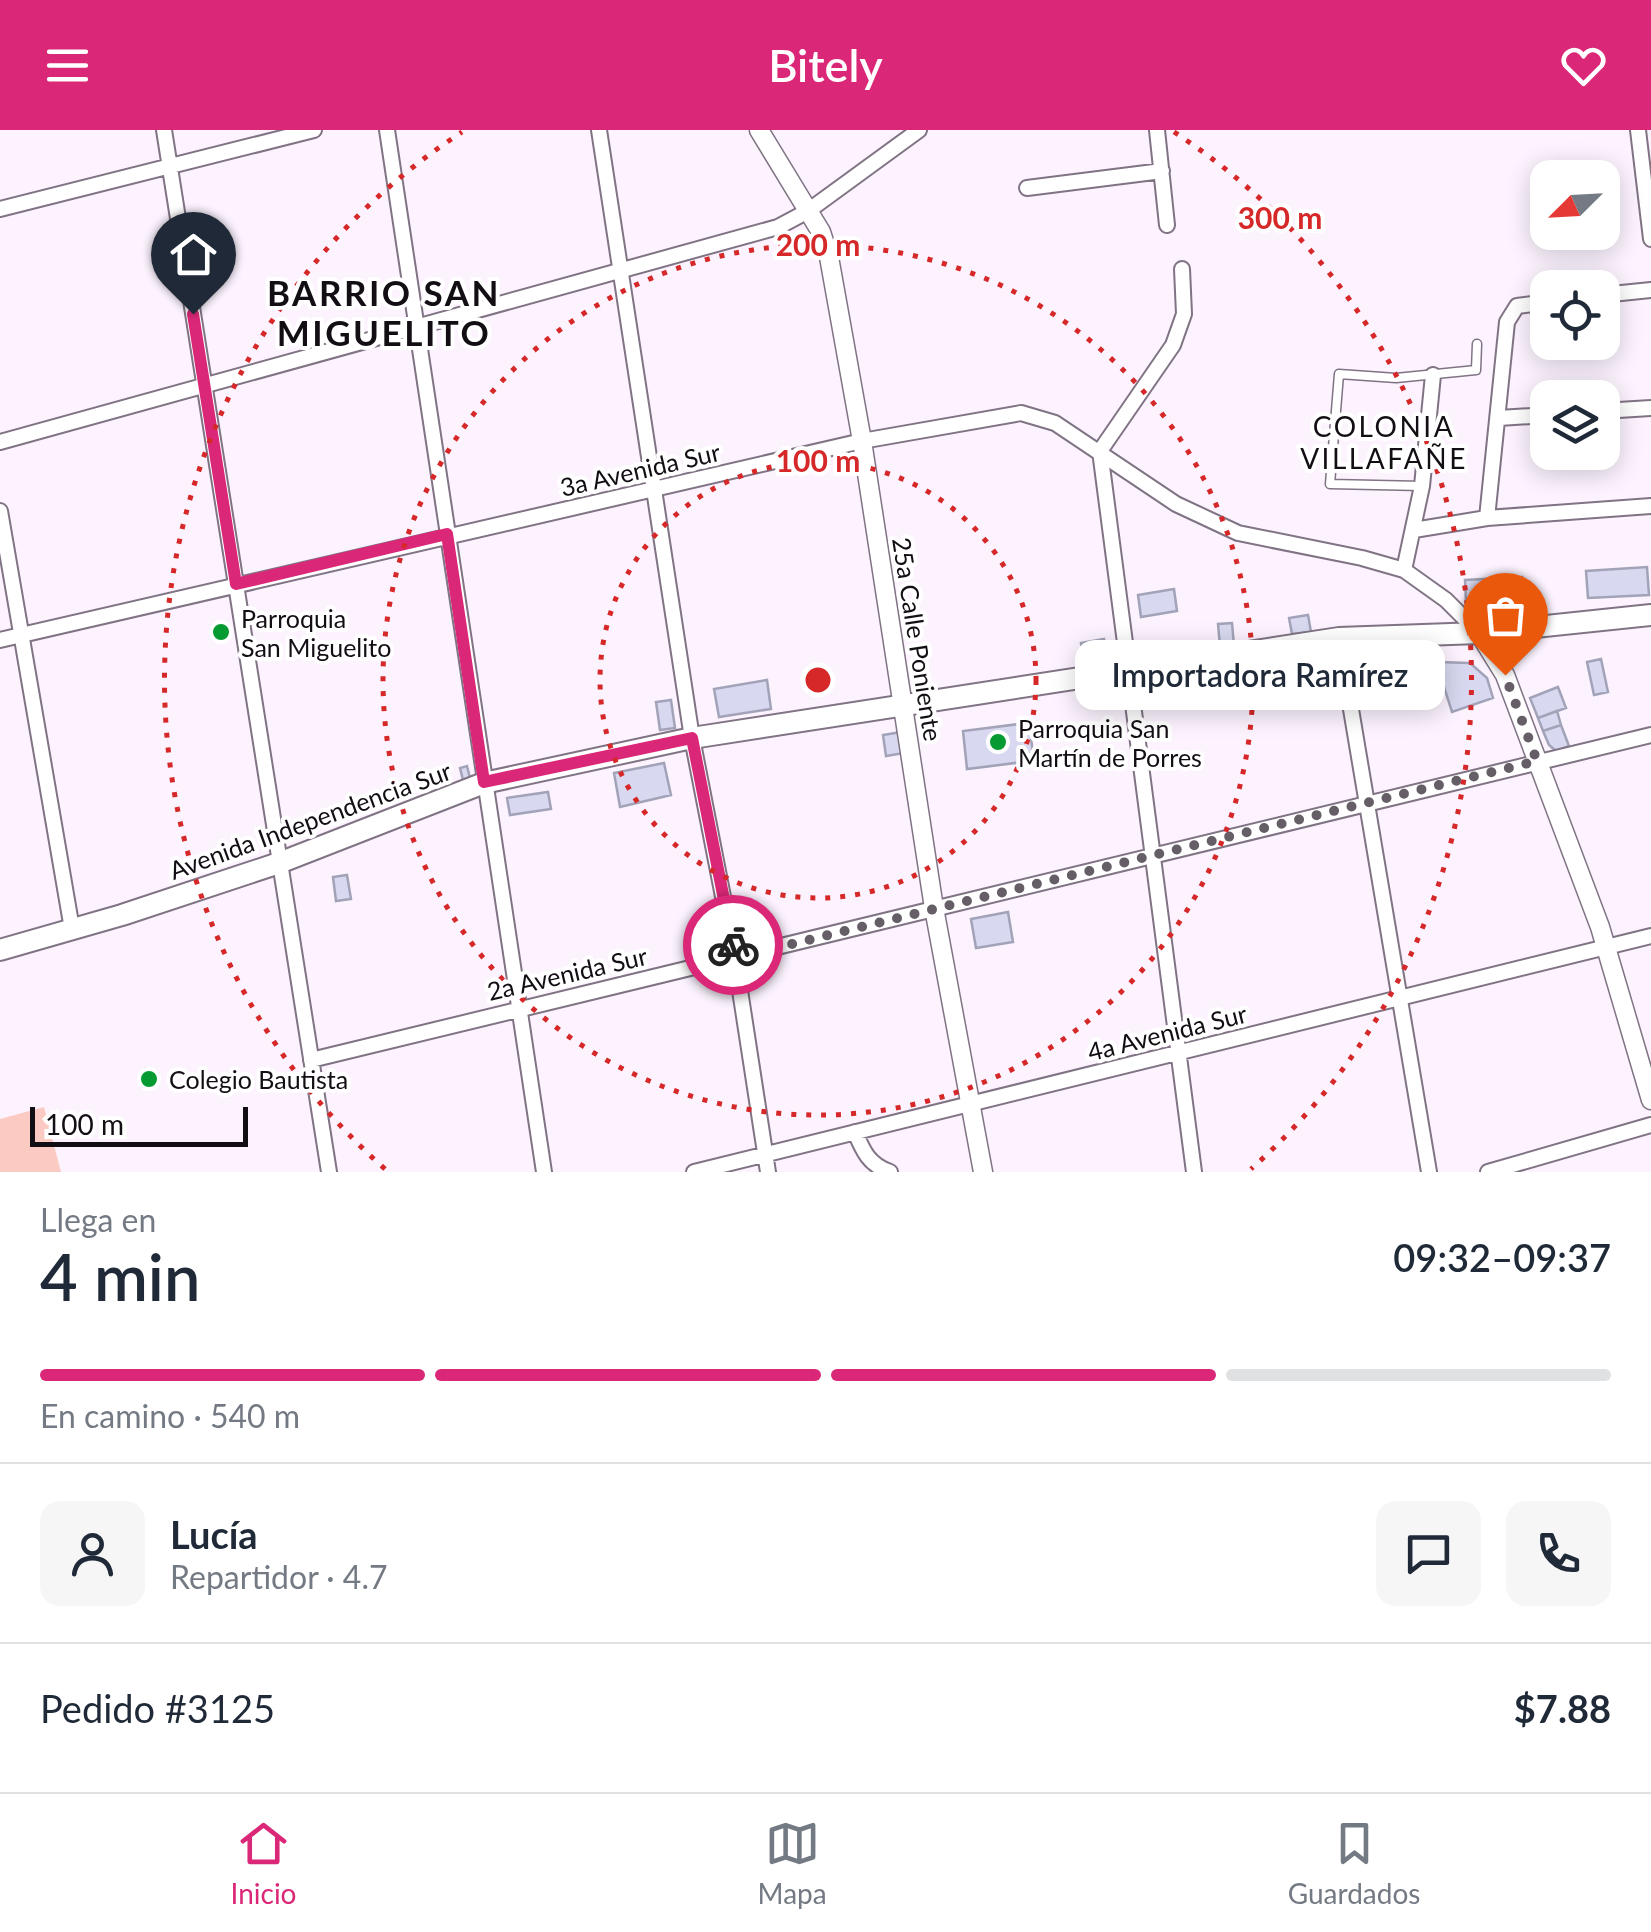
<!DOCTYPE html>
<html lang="es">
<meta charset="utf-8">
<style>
body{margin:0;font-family:Lato,sans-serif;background:#f6f6f7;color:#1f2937;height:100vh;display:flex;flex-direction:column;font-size:38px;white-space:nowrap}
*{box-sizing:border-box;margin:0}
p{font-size:32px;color:#747a83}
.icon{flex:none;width:55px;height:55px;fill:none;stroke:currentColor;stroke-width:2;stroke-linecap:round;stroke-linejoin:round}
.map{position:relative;height:1042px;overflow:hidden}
.details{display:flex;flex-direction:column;background:#fff;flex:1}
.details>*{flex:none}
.needle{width:65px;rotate:246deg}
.buttons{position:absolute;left:1530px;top:30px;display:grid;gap:20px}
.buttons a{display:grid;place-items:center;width:90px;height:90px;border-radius:20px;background:#fff;box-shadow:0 5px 25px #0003;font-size:50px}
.scale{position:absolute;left:30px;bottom:25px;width:218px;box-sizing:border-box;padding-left:10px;border:5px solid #130e14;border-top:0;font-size:28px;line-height:35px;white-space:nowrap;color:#130e14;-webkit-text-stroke:8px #fff;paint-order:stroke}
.pin{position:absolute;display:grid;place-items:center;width:85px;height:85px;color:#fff;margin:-102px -42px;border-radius:50% 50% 50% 0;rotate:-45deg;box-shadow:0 0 10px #0007}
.pin .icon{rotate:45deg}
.courier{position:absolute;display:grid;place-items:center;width:100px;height:100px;margin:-50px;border:8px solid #db2777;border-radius:50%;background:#fff;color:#222;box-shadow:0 2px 12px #0007}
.bubble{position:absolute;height:70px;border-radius:20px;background:#fff;box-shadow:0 5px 25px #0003;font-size:32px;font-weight:600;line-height:70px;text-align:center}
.head em{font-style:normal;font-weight:600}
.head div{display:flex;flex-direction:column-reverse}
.head{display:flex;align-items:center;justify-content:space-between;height:170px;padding:0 40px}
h1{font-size:65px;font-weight:600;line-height:75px}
.bar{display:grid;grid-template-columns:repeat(4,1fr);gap:15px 10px;align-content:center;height:120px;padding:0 40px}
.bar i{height:12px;border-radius:8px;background:#e0e1e3}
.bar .current{background:#db2777}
.bar p{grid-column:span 4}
.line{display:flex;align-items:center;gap:25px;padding:0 40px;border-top:2px solid #e0e1e3}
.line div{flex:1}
.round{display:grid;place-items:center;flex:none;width:105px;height:105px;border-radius:20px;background:#f6f6f7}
header{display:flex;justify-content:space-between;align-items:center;height:130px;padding:0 40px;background:#db2777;color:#fff;font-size:45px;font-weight:600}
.tab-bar{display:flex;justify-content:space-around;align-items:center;height:140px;border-top:2px solid #e0e1e3;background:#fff;font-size:28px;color:#747a83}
.tab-bar a{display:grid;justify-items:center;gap:5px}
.tab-bar .current{color:#db2777}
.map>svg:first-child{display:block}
.green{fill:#fbcac3}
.building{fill:#d8d9f0;stroke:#a2a3b8;stroke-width:2.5}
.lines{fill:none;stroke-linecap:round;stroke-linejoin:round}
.service-casing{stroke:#807384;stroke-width:11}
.minor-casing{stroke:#807384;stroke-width:18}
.tertiary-casing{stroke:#807384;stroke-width:21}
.secondary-casing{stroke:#807384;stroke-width:24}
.service{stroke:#fff;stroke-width:8}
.minor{stroke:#fff;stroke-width:14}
.tertiary{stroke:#fff;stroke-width:18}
.secondary{stroke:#fff;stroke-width:20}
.done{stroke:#655e66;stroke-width:10;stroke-dasharray:0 18}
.route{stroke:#db2777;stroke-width:12}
.ring{fill:none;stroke:#d62828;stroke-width:5;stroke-dasharray:5 10}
.poi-dot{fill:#069a32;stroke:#fff;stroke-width:4}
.labels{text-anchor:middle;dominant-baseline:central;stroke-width:8;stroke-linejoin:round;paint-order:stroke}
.street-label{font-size:25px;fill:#130e14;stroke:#fff}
.poi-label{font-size:25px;fill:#130e14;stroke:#fff;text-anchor:start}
.neighbourhood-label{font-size:28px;letter-spacing:2.5px;fill:#130e14;stroke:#fff}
.district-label{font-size:35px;font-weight:bold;letter-spacing:2.5px;fill:#130e14;stroke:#fff}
.centre{fill:#d62828;stroke:#fff;stroke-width:5}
.ring-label{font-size:30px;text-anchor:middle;font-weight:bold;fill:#d62828;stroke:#fff;stroke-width:8;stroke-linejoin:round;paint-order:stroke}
</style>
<header><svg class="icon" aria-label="menu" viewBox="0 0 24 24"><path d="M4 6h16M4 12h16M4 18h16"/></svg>Bitely<svg class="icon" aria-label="heart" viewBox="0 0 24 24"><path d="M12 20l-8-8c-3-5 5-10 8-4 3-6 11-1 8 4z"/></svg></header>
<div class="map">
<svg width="1651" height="1042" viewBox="0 0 1651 1042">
<rect width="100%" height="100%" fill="#fcf3fe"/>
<path class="green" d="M44,977l17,65h-61v-53z"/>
<path class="building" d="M1647,437l2,28 -61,3 -2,-27z
M1522,447l1,23 -57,3 -1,-23z
M1174,459l3,22 -36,6 -3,-22z
M1308,485l3,17 -19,2 -3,-16z
M1232,493l2,22 -14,1 -2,-22z
M1104,509l2,16 -23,4 -2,-16z
M1601,529l7,33 -14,3 -7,-33z
M1436,532l34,1 17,15 6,20 -41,14z
M1329,534l8,9 2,14 -32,5 -4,-24z
M767,550l4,29 -52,8 -5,-28z
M1558,557l8,21 -28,10 -8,-20z
M1171,559l1,11 -16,2 -2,-11z
M671,570l4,28 -15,2 -4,-28z
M1557,581l4,14 -18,6 -5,-13z
M1019,594l1,8 10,-1 3,22 -11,1 1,8 -56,7 -4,-38z
M1561,595l8,21 -13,5 -7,-6 -6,-14z
M901,602l3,21 -18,3 -3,-21z
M664,633l7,32 -51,12 -6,-34z
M467,636l4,16 -7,2 -4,-16z
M548,662l3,17 -41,6 -3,-17z
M347,745l4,24 -15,2 -3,-24z
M1008,782l5,30 -37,6 -5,-29z"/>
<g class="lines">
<g class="service-casing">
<path id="service" d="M1422,356l-92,-2 9,-110 57,4 80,-8 1,-26"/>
</g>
<g class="minor-casing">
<path id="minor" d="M164,0l165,1042
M387,0l157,1042
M599,0l93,608 43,220 33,214
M1157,0l10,95
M1638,0l13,109
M1027,58l135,-17
M0,79l314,-79
M1182,139l2,45 -11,31 -73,106 94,721
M1602,165l49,-5
M1602,281l49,-3
M1499,288l49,-3
M0,312l778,-215 30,-16 111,-81
M0,381l72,418
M1487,388l20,-196 10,-16 31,-4
M1414,400l73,-12 164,-12
M1404,440l18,-84 11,-111
M1339,508l90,534
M0,510l862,-199 159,-28 34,10 121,81 62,29 124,25 42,12 42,30 33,33
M311,930l1340,-325
M855,1002c8,19 14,33 35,40
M694,1042l957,-236
M1488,1042l163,-47"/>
</g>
<g class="tertiary-casing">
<path id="tertiary" d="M759,0l62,102 8,25 33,184 72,467 49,264
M1479,503l26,42 95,252 51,173"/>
</g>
<g class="secondary-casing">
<path id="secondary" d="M0,820l122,-35 157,-52 205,-80 208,-45 647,-100 140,-5 172,-18"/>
</g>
<use href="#service" class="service"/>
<use href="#minor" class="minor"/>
<use href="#tertiary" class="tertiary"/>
<use href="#secondary" class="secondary"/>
</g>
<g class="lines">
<path class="done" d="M733,815l2,13 802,-197 -32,-86"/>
<path class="route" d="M193,184l43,270 211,-50 37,248 208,-44 41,207"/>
</g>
<g class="ring">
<circle cx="818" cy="550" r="218"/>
<circle cx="818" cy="550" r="435"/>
<path d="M385 1039A653 653 0 0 1 462 2M1174 2A653 653 0 0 1 1251 1039"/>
</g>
<g class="poi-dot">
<circle cx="221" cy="502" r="10"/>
<circle cx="998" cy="612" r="10"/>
<circle cx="149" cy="949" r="10"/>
</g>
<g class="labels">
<g class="street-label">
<text transform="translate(640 339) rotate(-13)">3a Avenida Sur</text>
<text transform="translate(918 509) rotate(81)">25a Calle Poniente</text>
<text transform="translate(310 690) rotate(-20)">Avenida Independencia Sur</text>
<text transform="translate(567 843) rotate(-13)">2a Avenida Sur</text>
<text transform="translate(1167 902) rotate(-14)">4a Avenida Sur</text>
</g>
<g class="poi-label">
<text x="241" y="488">Parroquia<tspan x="241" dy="29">San Miguelito</tspan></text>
<text x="1018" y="598">Parroquia San<tspan x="1018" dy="29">Martín de Porres</tspan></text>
<text x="169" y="949">Colegio Bautista</text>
</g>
<g class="neighbourhood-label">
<text x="1384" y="296">COLONIA<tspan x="1384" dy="32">VILLAFAÑE</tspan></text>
</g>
<g class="district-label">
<text x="384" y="162">BARRIO SAN<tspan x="384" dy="40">MIGUELITO</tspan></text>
</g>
</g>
<circle cx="818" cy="550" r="15" class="centre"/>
<g class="ring-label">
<text x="1280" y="99">300 m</text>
<text x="818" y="126">200 m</text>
<text x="818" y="342">100 m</text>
</g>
</svg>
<div class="buttons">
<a><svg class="needle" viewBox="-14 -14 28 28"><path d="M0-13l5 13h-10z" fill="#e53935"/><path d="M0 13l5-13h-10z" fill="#747a83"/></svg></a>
<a><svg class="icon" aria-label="locate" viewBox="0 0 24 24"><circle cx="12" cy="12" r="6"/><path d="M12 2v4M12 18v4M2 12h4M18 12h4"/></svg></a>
<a><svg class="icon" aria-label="layers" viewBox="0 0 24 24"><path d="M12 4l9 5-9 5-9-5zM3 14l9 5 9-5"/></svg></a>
</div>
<div class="scale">100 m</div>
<div class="pin" style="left:1505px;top:545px;background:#ea580c"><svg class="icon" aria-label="bag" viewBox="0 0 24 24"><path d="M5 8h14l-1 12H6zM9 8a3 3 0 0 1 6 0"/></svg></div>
<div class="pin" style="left:193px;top:184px;background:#1f2937"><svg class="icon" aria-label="home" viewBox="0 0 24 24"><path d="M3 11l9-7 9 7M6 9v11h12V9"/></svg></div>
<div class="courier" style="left:733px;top:815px"><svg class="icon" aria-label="bike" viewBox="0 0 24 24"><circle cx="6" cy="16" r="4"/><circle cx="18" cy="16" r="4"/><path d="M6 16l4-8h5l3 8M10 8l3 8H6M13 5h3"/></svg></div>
<div class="bubble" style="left:1075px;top:510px;width:370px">Importadora Ramírez</div>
</div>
<section class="details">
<div class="head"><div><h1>4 min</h1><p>Llega en</p></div><em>09:32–09:37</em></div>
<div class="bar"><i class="current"></i><i class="current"></i><i class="current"></i><i></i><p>En camino · 540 m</p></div>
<div class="line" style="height:180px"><a class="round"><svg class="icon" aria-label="person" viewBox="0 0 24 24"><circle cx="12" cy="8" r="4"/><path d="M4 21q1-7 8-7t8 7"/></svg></a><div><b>Lucía</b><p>Repartidor · 4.7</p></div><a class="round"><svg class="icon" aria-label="chat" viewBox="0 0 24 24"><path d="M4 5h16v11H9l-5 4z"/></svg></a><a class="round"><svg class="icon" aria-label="phone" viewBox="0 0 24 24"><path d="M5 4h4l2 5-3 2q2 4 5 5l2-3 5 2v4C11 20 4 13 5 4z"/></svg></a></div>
<div class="line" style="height:130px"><div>Pedido #3125</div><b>$7.88</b></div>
</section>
<nav class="tab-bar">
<a class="current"><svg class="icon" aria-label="home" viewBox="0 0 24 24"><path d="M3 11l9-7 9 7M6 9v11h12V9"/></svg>Inicio</a>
<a><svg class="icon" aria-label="map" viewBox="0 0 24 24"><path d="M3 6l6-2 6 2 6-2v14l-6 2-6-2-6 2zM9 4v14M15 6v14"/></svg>Mapa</a>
<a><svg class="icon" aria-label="saved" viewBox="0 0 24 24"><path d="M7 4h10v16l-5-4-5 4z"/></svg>Guardados</a>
</nav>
